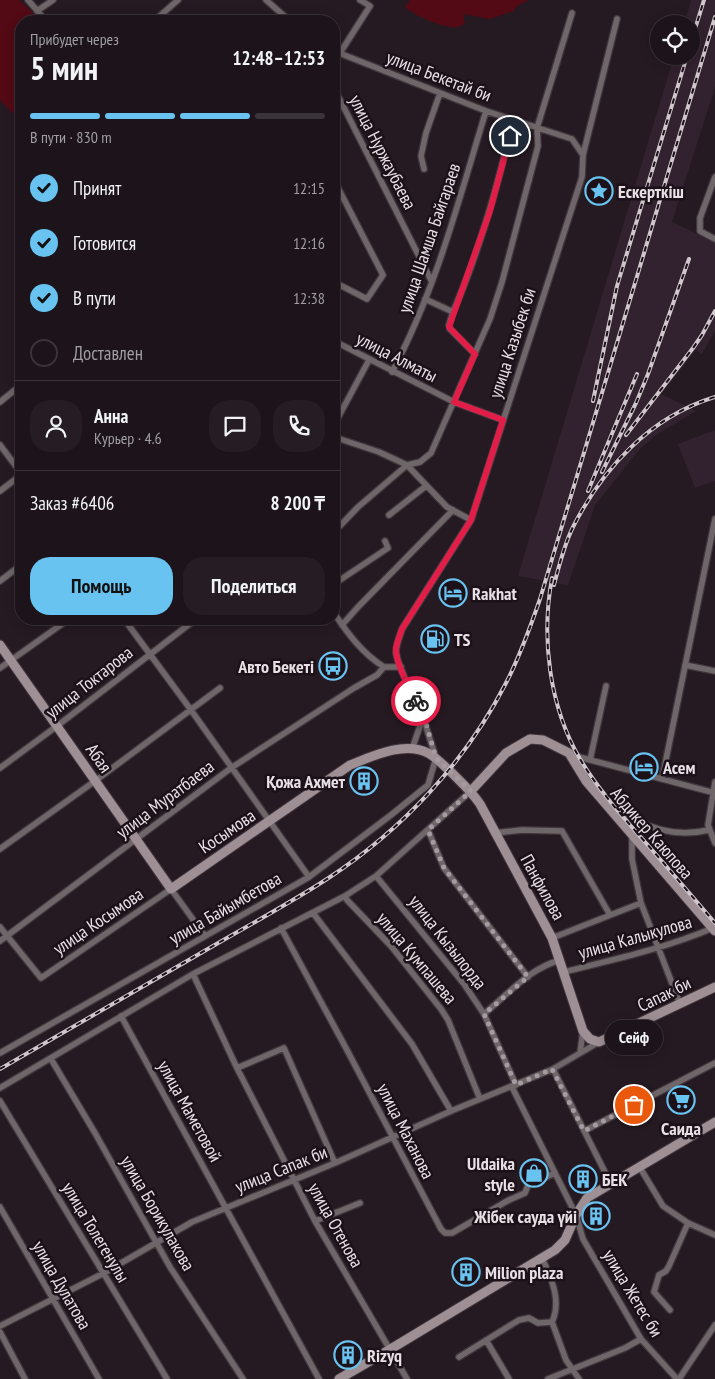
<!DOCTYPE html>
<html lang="ru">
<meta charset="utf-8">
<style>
body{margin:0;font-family:"PT Sans Narrow",sans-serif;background:#251d23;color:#f1f3f6;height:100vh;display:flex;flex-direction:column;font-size:19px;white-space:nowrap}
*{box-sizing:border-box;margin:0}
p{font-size:16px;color:#a09ea2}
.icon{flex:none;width:28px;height:28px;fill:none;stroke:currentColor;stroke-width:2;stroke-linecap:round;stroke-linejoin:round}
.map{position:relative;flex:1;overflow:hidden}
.sheet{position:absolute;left:15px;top:15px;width:325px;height:610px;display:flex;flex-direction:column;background:#1c141a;border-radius:20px;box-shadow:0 2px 12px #0003,0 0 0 1px #3a3339}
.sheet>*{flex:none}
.tools{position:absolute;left:650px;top:15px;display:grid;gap:10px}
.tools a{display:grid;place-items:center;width:50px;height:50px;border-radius:50%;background:#1c141a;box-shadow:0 2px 12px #0003,0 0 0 1px #3a3339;font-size:25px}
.pin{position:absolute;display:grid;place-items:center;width:42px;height:42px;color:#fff;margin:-21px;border:2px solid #fff;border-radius:50%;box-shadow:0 1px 5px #0007}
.courier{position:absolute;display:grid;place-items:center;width:50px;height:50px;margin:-25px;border:4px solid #e11d48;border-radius:50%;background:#fff;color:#222;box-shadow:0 1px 6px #0007}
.bubble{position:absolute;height:35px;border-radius:18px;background:#1c141a;box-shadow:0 2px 12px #0003,0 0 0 1px #3a3339;font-size:16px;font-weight:700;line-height:35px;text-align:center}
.headline em{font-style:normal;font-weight:700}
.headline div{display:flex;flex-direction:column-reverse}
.headline{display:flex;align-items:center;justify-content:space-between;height:85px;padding:0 15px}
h1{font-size:32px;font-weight:700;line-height:38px}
.bar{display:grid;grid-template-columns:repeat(4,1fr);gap:8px 5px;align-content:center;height:60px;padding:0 15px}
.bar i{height:6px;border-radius:4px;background:#3a3339}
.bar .current{background:#69c3f1}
.bar p{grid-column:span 4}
.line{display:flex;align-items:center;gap:12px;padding:0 15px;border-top:1px solid #3a3339}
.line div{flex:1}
.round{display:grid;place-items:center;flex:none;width:52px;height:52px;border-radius:20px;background:#251d23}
ol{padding:0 15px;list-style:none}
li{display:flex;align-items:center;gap:15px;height:55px}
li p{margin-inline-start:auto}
li .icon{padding:5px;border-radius:50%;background:#69c3f1;color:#111;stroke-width:4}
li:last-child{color:#a09ea2}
li i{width:28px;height:28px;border:2px solid #3a3339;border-radius:50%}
.cta{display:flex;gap:10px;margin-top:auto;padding:10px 15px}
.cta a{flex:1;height:58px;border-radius:20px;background:#69c3f1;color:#111;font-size:20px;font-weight:700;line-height:58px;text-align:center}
.cta a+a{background:#251d23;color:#f1f3f6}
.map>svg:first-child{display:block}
.built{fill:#32212e}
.green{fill:#530a15}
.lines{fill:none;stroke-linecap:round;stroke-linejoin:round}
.street-casing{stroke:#41363d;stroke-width:8}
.secondary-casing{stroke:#41363d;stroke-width:11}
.street{stroke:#6e6668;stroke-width:5.5}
.secondary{stroke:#9d8f93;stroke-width:9}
.rail-casing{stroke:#d0c7cd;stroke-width:4}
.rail{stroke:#1c1119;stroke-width:2;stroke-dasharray:5.5;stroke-linecap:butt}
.done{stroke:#a59ba1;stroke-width:5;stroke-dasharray:0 9}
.route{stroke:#e11d48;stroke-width:6}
.labels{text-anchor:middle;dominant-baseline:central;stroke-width:5;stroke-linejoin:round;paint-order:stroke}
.street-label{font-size:18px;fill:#e9e0e6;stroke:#1c1119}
.poi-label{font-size:18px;font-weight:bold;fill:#e9e0e6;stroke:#1c1119;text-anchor:start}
</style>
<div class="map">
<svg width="715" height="1379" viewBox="0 0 715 1379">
<rect width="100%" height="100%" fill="#261a22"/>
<path class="built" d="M691,0h24v87l-43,135 43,20v89l-13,23 -6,-4 -35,44 35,17 -40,24 -17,15 -44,55 -27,80 -50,-9 156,-520h17v-32h-7z
M715,430v51l-20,7 -17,-44z"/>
<path class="green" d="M0,0h19l23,21h-21v92h-9l-12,-13z
M410,0h119l-12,6 -4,5 -23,8 -27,-5 2,10c-1,0 -6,3 -7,3 -12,3 -44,-12 -53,-20z"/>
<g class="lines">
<g class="street-casing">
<path id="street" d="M28,0l18,21
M266,0l24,21
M37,11l16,-11
M154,21l24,-21
M334,51l152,60 86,28 11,16
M340,53l30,-47 -10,-6
M334,88l98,194
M424,169l-3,-13 5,-23 14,-40
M715,177l-15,41v13l15,8
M334,180l49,95 -16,24 -33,-17
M425,299l28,13 -4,13 1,4 25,25
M453,312c27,-62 45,-126 60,-192
M334,341l120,61 49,18
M392,372c44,-82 67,-173 94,-261
M0,402l21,-17
M334,425l35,-65
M334,437l45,15 28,13 40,42 24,13
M0,445l21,28
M0,491l21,-16
M389,515l37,-29
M334,532l24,-25 49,-42 13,-3 11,-9 59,-134 12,-37 36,-136 -1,-18 35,-115
M0,581l21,-16
M334,584l54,-36 -3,-7
M124,619l67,91 118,167
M342,625l16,-18 95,-97
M685,665l30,6
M384,667h17
M0,668l69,-49
M412,749l9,-26 1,-9c-7,-16 -24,-45 -26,-62 0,-8 4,-16 6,-23l69,-109 111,-343 1,-22 34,-136
M570,753l9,4 136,36
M590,760l16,-74
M0,768l57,-42 139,-107
M662,779l53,-260
M715,782l-7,43 7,18
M612,809c34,16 57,30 97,21
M428,830l16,38 84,109
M494,833l28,-3 40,1 48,84
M632,834v25l9,44 39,101
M0,849l95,-68 125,-93
M376,876l88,108 20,30 32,71
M345,896l2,4 44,46 50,63 7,11 32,79
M313,913l99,131 39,67
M0,927l41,51 130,-89 34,47
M281,928l66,122 94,179 4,4h7l57,-33 16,-7 3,-8 27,-12
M552,938l89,-35
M0,941l231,-173 123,-80 23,-13 7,-8c-22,-14 -36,-33 -50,-54
M564,972c52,-13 99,-23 149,-44
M193,974l44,94 78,153 92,158
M484,1014c23,-19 47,-47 77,-54
M121,1016l198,363
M0,1053l309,-176 82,-62 37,-30 8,-27 -14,-44
M580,1053l3,-22
M51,1059l44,74 75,134 73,112
M237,1068l47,-20 51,115
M553,1069l58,115
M512,1087l64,128 7,24 58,100 36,40
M0,1088l193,-114 152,-78 31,-20 95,-85
M0,1101l167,278
M584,1131l131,-68
M639,1166l24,40 25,17 27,12
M0,1207l99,172
M315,1221l45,-18
M542,1258c9,20 20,42 10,64l14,38 13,19
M670,1310l-16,-18 5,-17 7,-4 3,-5 19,-43
M0,1326l104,-53 88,-51 143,-59 116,-52 102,-42 46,-27
M0,1332l25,47
M486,1340l23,39
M459,1357l60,-37 10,-2 9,5 14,-1
M548,1379l77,-31 16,-9
M679,1379l36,-54"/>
</g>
<g class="secondary-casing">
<path id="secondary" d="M0,645l171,244 179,-124c23,-9 54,-24 78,-12 9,5 16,13 24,20 10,10 20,19 28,31l72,134 31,93 7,8 9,3 116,-55
M471,791l35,-38 24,-14 13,1 26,13 17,28 129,150
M339,1379l50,-29 166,-100 10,-10 11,-25 11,-17 128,-76"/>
</g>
<use href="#street" class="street"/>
<use href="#secondary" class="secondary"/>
<g class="rail-casing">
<path id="rail" d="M691,42l13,-42
M593,401l24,-115 70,-230
M626,435l67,-87 9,-13 13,-24
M602,472l34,-69 12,-29 41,-115
M588,491l49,-117
M552,578c-11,59 -3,128 28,181 16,27 37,51 58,75 26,29 51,59 77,89
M554,585c5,-19 10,-40 19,-58 30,-59 77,-110 142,-130
M0,1069c71,-41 142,-82 213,-123 38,-22 77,-43 114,-67 75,-49 138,-116 179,-196 14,-27 24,-55 34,-84l175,-582"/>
</g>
<use href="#rail" class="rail"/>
</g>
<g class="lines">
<path class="done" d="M416,701l9,19 11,38 35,33 -43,39 16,38 84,109 -44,37 32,71 36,-16 32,62 50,-26"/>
<path class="route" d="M416,701c-6,-13 -21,-38 -20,-53 1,-6 4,-13 6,-19l69,-109 32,-100 -49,-18 21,-48 -26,-27 41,-116 20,-75"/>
</g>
<defs>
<g id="sight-ring" transform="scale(1.4375)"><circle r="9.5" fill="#1c1119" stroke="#69c3f1" stroke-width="1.5"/><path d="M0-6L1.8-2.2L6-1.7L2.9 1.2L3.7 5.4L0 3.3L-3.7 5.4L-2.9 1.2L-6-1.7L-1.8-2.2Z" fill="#69c3f1"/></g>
<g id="hotel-ring" transform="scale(1.4375)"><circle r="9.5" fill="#1c1119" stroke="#69c3f1" stroke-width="1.5"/><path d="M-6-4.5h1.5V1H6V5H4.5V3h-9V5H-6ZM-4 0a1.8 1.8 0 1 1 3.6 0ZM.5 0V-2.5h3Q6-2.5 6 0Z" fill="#69c3f1"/></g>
<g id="fuel-ring" transform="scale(1.4375)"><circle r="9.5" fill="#1c1119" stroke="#69c3f1" stroke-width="1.5"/><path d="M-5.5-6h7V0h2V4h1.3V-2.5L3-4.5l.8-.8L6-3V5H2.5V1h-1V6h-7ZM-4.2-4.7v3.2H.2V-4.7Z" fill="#69c3f1"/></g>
<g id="bus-ring" transform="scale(1.4375)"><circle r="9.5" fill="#1c1119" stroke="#69c3f1" stroke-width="1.5"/><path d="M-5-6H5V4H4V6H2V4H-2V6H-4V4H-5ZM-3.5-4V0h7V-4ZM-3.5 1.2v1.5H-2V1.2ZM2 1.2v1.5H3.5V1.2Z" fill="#69c3f1"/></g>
<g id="building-ring" transform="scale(1.4375)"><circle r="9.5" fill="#1c1119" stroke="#69c3f1" stroke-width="1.5"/><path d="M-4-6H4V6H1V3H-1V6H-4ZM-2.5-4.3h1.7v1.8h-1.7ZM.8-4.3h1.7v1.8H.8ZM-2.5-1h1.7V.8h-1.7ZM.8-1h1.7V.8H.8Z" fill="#69c3f1"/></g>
<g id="supermarket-ring" transform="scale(1.4375)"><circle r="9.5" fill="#1c1119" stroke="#69c3f1" stroke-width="1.5"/><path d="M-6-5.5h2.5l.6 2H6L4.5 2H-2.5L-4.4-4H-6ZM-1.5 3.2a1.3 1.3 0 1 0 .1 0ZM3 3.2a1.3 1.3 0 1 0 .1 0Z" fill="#69c3f1"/></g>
<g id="shop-ring" transform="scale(1.4375)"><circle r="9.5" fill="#1c1119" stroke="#69c3f1" stroke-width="1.5"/><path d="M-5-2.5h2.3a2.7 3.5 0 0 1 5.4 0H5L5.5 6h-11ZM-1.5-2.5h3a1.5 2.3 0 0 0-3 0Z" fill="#69c3f1"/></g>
</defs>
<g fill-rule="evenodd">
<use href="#sight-ring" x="599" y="191"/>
<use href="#hotel-ring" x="453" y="593"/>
<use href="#fuel-ring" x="435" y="639"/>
<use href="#bus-ring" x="333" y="666"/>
<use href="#hotel-ring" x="644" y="767"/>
<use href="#building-ring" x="364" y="781"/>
<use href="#supermarket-ring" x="681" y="1100"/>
<use href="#shop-ring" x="534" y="1173"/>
<use href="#building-ring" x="583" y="1179"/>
<use href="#building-ring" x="596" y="1216"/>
<use href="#building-ring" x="466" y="1272"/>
<use href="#building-ring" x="348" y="1355"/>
</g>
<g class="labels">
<g class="street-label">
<text transform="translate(439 76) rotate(21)">улица Бекетай би</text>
<text transform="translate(383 152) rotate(63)">улица Нуржаубаева</text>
<text transform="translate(429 238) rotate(-71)">улица Шамша Байгараев</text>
<text transform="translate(512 343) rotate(-72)">улица Казыбек би</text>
<text transform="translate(397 357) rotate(27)">улица Алматы</text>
<text transform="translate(89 682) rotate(-38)">улица Токтарова</text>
<text transform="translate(99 758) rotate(55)">Абая</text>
<text transform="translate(165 799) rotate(-37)">улица Муратбаева</text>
<text transform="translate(227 831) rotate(-34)">Косымова</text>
<text transform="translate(652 833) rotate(49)">Абдикер Каюпова</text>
<text transform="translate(543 887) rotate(61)">Панфилова</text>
<text transform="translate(225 908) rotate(-30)">улица Байымбетова</text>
<text transform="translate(98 921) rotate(-34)">улица Косымова</text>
<text transform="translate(635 937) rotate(-16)">улица Калыкулова</text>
<text transform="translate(448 942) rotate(52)">улица Кызылорда</text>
<text transform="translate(417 958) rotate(50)">улица Кумпашева</text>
<text transform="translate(664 994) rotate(-26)">Сапак би</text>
<text transform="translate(190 1111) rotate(61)">улица Маметовой</text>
<text transform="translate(406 1131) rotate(63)">улица Маханова</text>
<text transform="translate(281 1169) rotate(-22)">улица Сапак би</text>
<text transform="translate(158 1213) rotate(60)">улица Борикулакова</text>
<text transform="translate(336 1225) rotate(61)">улица Отенова</text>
<text transform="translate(96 1232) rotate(59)">улица Толегенулы</text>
<text transform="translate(62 1285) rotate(60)">улица Дулатова</text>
<text transform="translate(633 1293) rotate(59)">улица Жетес би</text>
</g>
<g class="poi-label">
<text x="618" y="191">Ескерткіш</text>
<text x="472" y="593">Rakhat</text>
<text x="454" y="639">TS</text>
<text x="314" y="666" text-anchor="end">Авто Бекетi</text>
<text x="663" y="767">Асем</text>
<text x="345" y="781" text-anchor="end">Қожа Ахмет</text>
<text x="681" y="1128" text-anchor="middle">Саида</text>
<text x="515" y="1163" text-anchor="end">Uldaika<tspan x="515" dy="21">style</tspan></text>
<text x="602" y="1179">БЕК</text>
<text x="577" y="1216" text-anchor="end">Жібек сауда үйі</text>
<text x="485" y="1272">Milion plaza</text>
<text x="367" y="1355">Rizyq</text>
</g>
</g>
</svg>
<div class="tools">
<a><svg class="icon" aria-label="locate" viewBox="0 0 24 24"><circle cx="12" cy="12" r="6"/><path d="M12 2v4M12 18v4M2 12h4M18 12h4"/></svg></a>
</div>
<div class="pin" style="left:634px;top:1105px;background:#ea580c"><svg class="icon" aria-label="bag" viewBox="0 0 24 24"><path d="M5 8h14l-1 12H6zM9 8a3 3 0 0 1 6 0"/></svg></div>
<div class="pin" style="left:510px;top:136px;background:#1f2937"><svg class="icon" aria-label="home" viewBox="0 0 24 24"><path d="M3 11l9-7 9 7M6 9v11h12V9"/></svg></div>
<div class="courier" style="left:416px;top:701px"><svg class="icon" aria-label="bike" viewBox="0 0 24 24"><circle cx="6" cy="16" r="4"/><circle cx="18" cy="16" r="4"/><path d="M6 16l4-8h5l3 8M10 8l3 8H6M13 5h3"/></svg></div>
<div class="bubble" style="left:605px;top:1020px;width:58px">Сейф</div>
<section class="sheet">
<div class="headline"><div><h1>5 мин</h1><p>Прибудет через</p></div><em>12:48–12:53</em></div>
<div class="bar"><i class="current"></i><i class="current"></i><i class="current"></i><i></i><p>В пути · 830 m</p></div>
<ol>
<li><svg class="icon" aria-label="check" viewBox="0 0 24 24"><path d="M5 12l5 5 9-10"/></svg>Принят<p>12:15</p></li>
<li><svg class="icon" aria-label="check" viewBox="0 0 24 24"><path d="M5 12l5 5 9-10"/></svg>Готовится<p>12:16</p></li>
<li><svg class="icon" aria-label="check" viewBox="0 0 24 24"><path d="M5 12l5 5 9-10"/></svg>В пути<p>12:38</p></li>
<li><i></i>Доставлен</li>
</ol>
<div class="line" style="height:90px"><a class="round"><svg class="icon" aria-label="person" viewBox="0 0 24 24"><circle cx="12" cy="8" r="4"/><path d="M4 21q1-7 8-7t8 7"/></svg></a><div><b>Анна</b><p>Курьер · 4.6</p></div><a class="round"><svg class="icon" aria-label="chat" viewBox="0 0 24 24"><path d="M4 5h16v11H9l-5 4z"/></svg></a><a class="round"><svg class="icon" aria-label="phone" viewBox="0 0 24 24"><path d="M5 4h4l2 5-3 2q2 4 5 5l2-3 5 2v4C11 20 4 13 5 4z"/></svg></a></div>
<div class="line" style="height:65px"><div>Заказ #6406</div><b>8 200 ₸</b></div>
<div class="cta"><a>Помощь</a><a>Поделиться</a></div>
</section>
</div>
